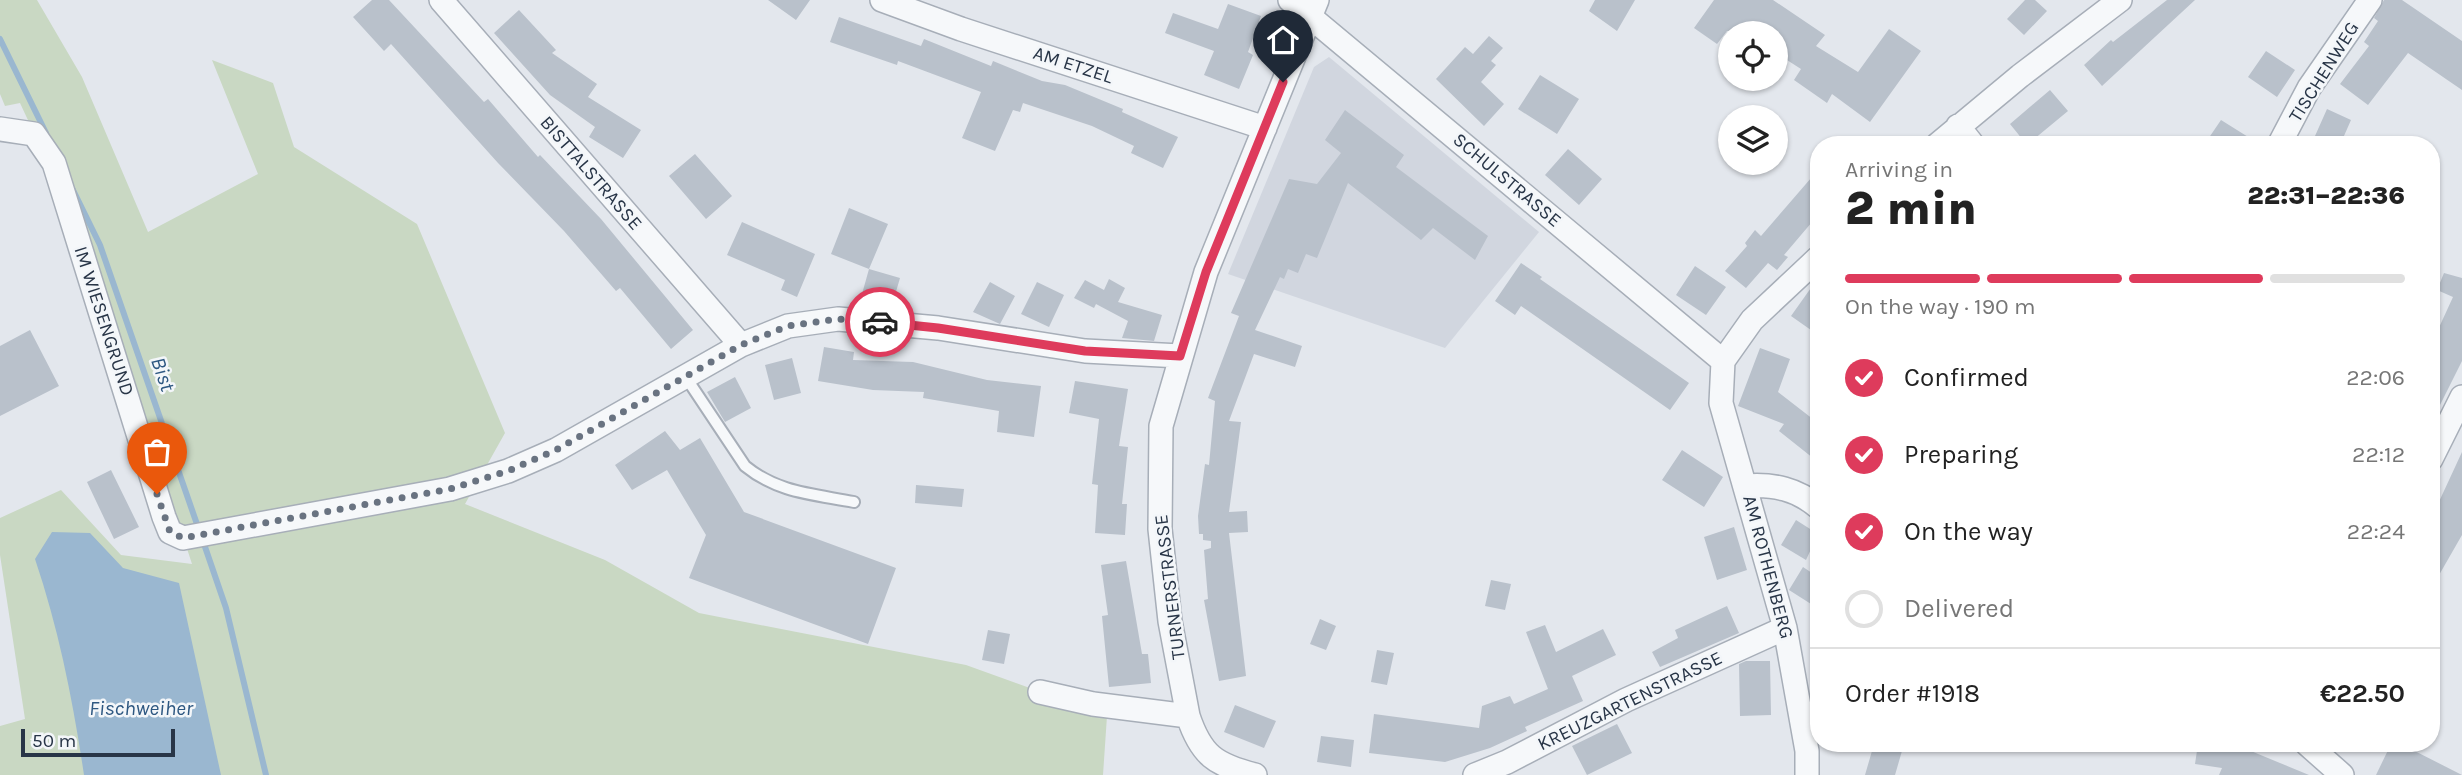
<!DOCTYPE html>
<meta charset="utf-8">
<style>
body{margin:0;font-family:Karla,sans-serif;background:#f2f2f2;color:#222;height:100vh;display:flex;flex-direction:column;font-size:26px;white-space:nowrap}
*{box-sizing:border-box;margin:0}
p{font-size:23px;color:#767676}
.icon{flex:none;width:38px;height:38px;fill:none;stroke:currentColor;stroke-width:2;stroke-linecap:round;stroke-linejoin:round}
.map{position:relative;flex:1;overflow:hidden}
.sheet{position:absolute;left:1810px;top:136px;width:630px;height:616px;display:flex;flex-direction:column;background:#fff;border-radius:28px;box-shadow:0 2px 5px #0004}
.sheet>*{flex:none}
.fabs{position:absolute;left:1718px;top:21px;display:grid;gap:14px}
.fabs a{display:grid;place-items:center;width:70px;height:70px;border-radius:50%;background:#fff;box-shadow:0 2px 5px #0004;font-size:35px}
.scale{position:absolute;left:21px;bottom:18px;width:154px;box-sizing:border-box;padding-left:7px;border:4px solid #283547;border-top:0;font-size:19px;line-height:24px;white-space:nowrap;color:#283547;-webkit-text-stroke:5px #f3f6f9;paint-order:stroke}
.pin{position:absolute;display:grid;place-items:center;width:60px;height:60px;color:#fff;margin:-72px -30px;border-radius:50% 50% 50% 0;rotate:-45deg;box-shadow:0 0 7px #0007}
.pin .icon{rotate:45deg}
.courier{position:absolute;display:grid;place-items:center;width:70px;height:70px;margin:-35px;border:5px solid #de3b5c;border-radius:50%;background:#fff;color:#222;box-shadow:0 2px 9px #0007}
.overview em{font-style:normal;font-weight:800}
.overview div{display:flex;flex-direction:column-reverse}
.overview{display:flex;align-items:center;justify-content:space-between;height:119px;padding:0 35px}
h1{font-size:46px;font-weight:800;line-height:52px}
.bar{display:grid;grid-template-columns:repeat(4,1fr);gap:10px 7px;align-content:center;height:84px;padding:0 35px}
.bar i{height:9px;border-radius:5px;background:#e0e0e0}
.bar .on{background:#de3b5c}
.bar p{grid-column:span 4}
.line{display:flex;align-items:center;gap:18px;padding:0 35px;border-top:2px solid #e0e0e0}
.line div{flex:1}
ol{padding:0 35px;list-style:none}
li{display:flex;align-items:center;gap:21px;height:77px}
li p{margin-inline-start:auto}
li .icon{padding:7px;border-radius:50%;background:#de3b5c;color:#fff;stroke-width:4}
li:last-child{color:#767676}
li i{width:38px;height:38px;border:4px solid #e0e0e0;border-radius:50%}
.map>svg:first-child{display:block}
.built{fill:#d1d6df}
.green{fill:#c9d8c3}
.water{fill:#9ab7d0}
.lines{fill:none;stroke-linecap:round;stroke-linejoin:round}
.stream{stroke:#9ab7d0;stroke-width:6}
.building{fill:#b9c1cb}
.service-casing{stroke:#a7aeb8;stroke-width:14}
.minor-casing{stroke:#a7aeb8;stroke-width:26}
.service{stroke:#f6f8fa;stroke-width:10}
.minor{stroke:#f6f8fa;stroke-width:23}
.done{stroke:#697381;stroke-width:7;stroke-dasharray:0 12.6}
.route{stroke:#de3b5c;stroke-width:9}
.labels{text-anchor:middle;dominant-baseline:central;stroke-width:5;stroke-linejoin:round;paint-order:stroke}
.street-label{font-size:19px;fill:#283547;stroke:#f3f6f9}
.water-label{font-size:21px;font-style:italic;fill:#2d5781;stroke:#f3f6f9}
</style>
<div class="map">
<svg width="2462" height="775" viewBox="0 0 2462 775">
<rect width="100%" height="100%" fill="#e3e7ed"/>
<path class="built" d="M1329,57l210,175 -94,116 -217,-74 86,-207z"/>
<path class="green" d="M0,0h37l45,77 66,155 110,-58 -46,-114 61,23 21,64 123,77 88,209 -40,71 140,56 94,53 267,52 141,51 -4,59h-1103v-49l25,-7 -25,-164v-37l61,-28 60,65 71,9 -98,-302 -74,-159 -15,3 -5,-12z"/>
<path class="water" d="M52,532l38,1 33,35 56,15 42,192h-137c-11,-74 -25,-145 -49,-216z"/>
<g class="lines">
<path class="stream" d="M0,39l46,94
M73,190l27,55 99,285
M203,541l23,67 40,167"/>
</g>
<path class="building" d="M372,0h17l95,102 4,-3 50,58 2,-2 61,64 92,111 -22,19 -51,-61 -4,3 -52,-60 -66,-68 -107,-119 -7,7 -31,-34z
M768,0h42l-14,20z
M1595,0h40l-18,31 -28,-20z
M1714,0h59l52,35 -9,11 42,26 31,-43 32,22 -51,71 -38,-28 -5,9 -33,-23 7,-11 -25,-16v-20l-49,-2 -10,13 -23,-16z
M2025,0h10l12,11 -23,24 -17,-16z
M2167,0h28l-93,86 -18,-21 27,-25 2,2z
M2384,0h18l60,41v49l-54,-37 -40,52 -28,-21 29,-38 -5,-4 14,-21 -4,-3z
M1228,4l33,12 -13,36 5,3 -14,34 -35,-14 10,-24 -49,-18 8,-20 45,16z
M519,10l37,40 -4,3 45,31 -9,13 53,33 -18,28 -34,-21 6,-10 -45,-32 -56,-62z
M839,17l82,29 3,-7 67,27 2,-5 49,20 23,4 58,24 -1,3 56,25 -15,31 -32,-15 3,-7 -42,-20 -69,-23 -3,9 -7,-2 -18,41 -33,-13 19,-46 -83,-31 -1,4 -67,-23z
M1489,36l14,12 -12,13 5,4 -15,17 23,22 -20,22 -48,-47 29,-32 8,7z
M2266,51l29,19 -18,27 -29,-20z
M1540,75l39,24 -22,35 -39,-25z
M2050,90l18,21 -41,34 -17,-21z
M2327,109l24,11 -11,25 -25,-9z
M1345,110l59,45 -8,12 92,69 -13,24 -42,-32 -12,12 -73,-57 -31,75 -11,-4 -8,19 -10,-4 -4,10 -4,-2 -25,53 47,16 -7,21 -41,-13 -25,67 12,1 -12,90 18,-1 1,21 -19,1 17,143 -27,5 -15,-81 4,-1 -4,-49 7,-2v-7l-8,-1v-6h-4l-1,-18 7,-52 4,1 6,-64 -7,-3 31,-82 -8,-3 58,-134 28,5 24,-31 -16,-13z
M2221,120l40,25h-57z
M1568,149l34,30 -23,26 -34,-30z
M695,154l37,42 -26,23 -37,-43z
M1818,170v45l-34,40 4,2 -11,13 -9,-7 -22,25 -21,-17 22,-25 -2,-3 10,-13 6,6z
M849,208l39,16 -19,45 -38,-15z
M742,222l73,32 -18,43 -16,-7 4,-10 -58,-25z
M1521,263l21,14 -2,2 149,104 -19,27 -149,-104 -6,9 -20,-14z
M1695,266l31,21 -20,28 -30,-20z
M869,269l31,9 -7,24 -31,-8z
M2444,273l18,5v83l-31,62v-78l22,-48 -16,-7z
M1818,278v57l-27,-19z
M1109,279l16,9 -7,14 44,13 -8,26 -32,-3 6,-17 -32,-17 -2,4 -20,-10 11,-18 19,10z
M990,282l25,14 -15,28 -27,-12z
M1037,282l27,13 -15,32 -28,-13z
M30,330l29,56 -59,30v-70z
M824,347l30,5 -1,8 60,2 74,18 54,6 -7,51 -37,-5 2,-21 -76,-13 1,-6 -51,-2 -55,-9z
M1760,348l30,11 -12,33 40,31v39l-39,-31 5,-7 -46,-18z
M792,358l9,35 -27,7 -9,-35z
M735,377l16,31 -26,14 -18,-30z
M1075,381l53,8 -9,57 9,1 -6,57h5l-2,31 -30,-2 3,-48 -6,-1 7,-65 -30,-6z
M665,431l15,19 20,-12 44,74 152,56 -28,76 -179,-66 17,-43 -39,-65 -35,20 -17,-25z
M1682,450l41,27 -19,30 -42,-27z
M2462,452v83l-31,54v-70z
M111,470l28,57 -25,12 -27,-57z
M916,485l48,4 -2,18 -47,-4z
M1796,520l22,14 -12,26 -25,-15z
M1734,527l13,43 -30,10 -13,-43z
M1126,561l16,93h6l3,29 -42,4 -7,-71 6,-1 -7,-50z
M1803,567l15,10v16l-7,11 -22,-14z
M1491,580l20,4 -6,26 -20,-4z
M1727,606l12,27 -79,34 -8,-15 26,-14 -3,-8z
M1320,619l16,7 -10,24 -16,-6z
M1545,625l11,27 47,-23 13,26 -44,21 11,25 -58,26 2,4 -37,17 -45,14 -76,-9 5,-39 105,14 3,-22 28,-10 4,8 34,-15 -22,-57z
M988,630l22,4 -6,30 -22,-4z
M1377,650l17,3 -7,32 -16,-3z
M1746,661h24l1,54 -31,1 -1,-52z
M1235,705l41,16 -12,27 -40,-16z
M1617,724l15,29 -45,22 -15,-29z
M1321,736l33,4 -3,27 -34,-5z
M1874,744h30l-9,31h-30z
M2198,744h36l75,31h-90l3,-7 -27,-4z
M2391,744h10l61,31h-86z"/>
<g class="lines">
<g class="service-casing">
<path id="service" d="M685,376l60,90c33,27 68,28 109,36"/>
</g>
<g class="minor-casing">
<path id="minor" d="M441,0l300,345 47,-19 50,-7 100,9 147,23 95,5
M882,0l79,29 304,99
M1290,0l433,361
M1958,126l15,19
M0,129l34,5 20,29 110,354 6,15 13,6 267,-49 58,-18 48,-21 185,-105
M1937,145l83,-69 100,-76
M2279,145l30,-57 61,-88
M1723,361l-2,42 64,225 22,123v24
M1723,361l29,-41 66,-62
M2431,459l31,-62
M1746,486c28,-2 51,3 72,21
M1040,692l53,12 95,12 -18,-95 -10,-92 1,-103 45,-154 111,-272
M1188,716c13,39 27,49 67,59
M2307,744l35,31
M1475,775l32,-13 119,-62 159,-72"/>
</g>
<use href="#service" class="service"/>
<use href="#minor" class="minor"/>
</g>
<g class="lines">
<path class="done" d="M157,494l13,38 13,6 267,-49 58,-18 48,-21 185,-105 47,-19 50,-7 42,3"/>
<path class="route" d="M880,322l58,6 147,23 95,5 26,-84 77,-190"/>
</g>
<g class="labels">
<g class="street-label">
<text transform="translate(1073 65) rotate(18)">AM ETZEL</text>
<text transform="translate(2324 72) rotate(-58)">TISCHENWEG</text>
<text transform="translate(591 173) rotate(49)">BISTTALSTRASSE</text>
<text transform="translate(1507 180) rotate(40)">SCHULSTRASSE</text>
<text transform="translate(104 321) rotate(72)">IM WIESENGRUND</text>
<text transform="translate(1768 567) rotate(75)">AM ROTHENBERG</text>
<text transform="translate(1170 587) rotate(-97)">TURNERSTRASSE</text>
<text transform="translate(1630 701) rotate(-26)">KREUZGARTENSTRASSE</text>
</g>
<g class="water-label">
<text transform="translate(163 374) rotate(71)">Bist</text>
<text x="141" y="708">Fischweiher</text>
</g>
</g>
</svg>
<div class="fabs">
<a><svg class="icon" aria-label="locate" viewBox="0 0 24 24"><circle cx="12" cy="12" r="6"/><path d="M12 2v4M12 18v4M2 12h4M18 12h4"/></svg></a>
<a><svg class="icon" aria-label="layers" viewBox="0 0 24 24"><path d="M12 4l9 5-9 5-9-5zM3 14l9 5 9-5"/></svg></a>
</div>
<div class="scale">50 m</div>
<div class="pin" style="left:157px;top:494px;background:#ea580c"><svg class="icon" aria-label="bag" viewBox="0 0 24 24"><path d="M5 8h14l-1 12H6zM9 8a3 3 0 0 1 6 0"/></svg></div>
<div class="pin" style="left:1283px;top:82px;background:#1f2937"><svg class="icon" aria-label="home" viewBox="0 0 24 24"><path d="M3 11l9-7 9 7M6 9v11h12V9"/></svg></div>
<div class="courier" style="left:880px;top:322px"><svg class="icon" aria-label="car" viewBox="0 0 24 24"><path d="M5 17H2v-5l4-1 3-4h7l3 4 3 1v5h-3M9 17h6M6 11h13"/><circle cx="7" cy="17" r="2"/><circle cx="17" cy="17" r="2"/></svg></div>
<section class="sheet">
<div class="overview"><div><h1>2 min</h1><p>Arriving in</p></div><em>22:31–22:36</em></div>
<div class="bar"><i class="on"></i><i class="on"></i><i class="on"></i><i></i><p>On the way · 190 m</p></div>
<ol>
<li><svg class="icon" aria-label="check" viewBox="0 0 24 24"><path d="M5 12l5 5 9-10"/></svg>Confirmed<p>22:06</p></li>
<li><svg class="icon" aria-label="check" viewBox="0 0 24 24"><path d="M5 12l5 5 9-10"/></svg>Preparing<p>22:12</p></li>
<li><svg class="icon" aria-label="check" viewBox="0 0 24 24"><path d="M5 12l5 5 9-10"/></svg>On the way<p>22:24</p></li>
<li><i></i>Delivered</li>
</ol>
<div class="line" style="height:91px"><div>Order #1918</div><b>€22.50</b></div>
</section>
</div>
